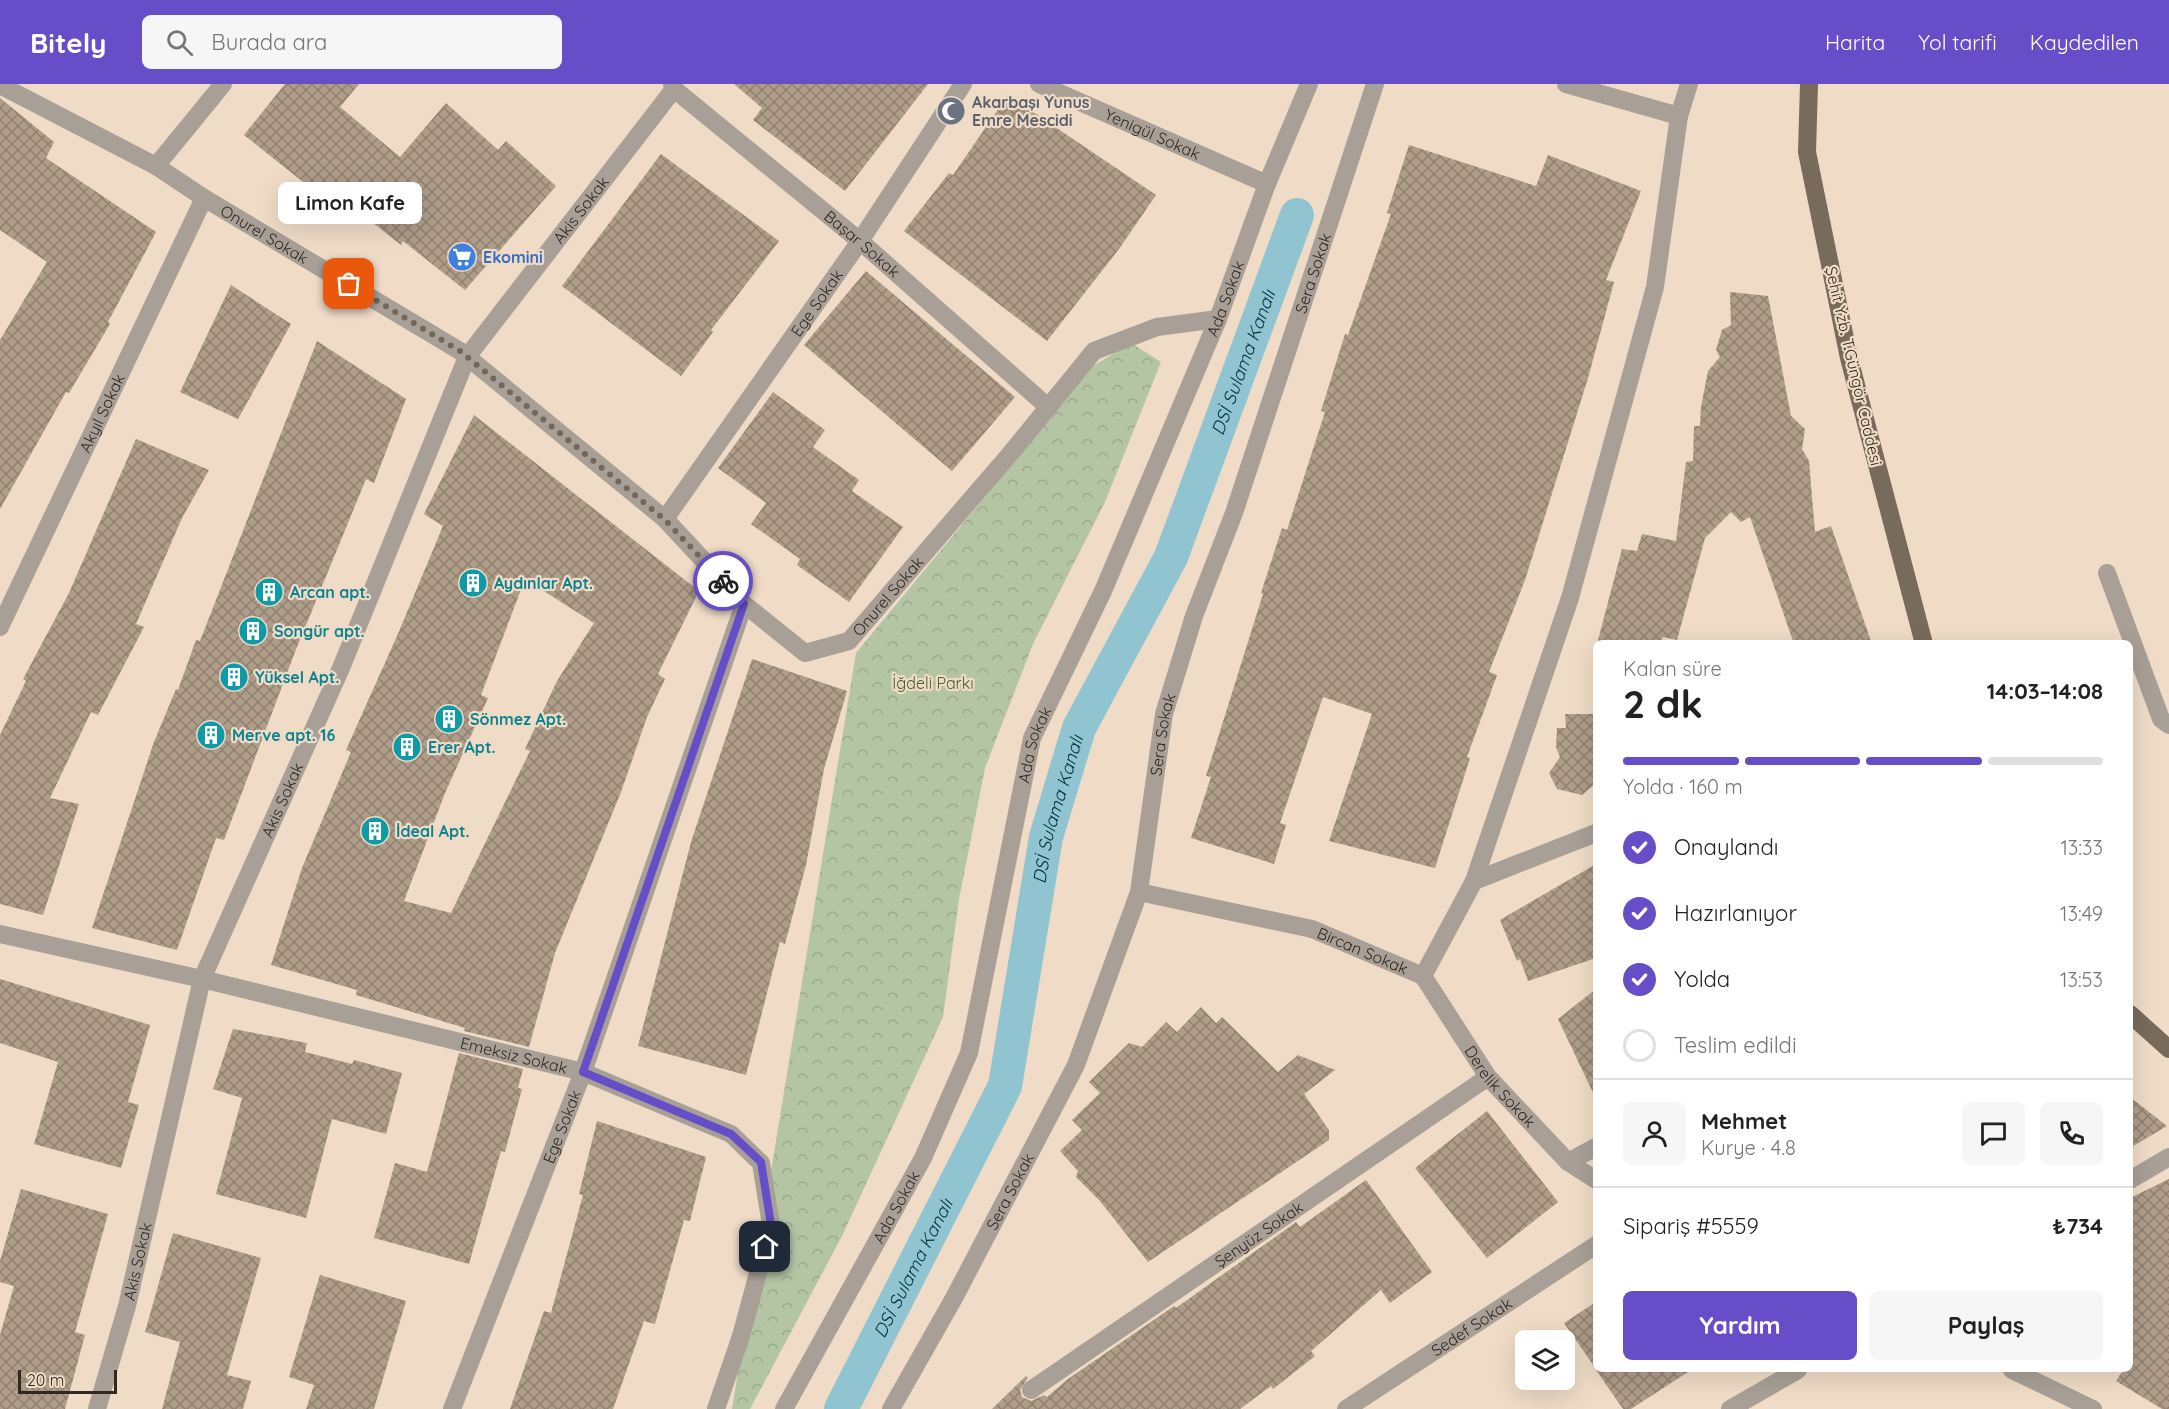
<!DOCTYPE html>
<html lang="tr">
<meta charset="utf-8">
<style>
body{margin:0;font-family:Quicksand,sans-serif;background:#f6f6f6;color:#222;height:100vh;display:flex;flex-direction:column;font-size:22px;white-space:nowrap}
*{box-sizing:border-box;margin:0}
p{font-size:20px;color:#767676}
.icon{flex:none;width:33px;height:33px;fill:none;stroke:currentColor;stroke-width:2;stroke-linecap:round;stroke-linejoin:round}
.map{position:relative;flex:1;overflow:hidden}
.panel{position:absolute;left:1593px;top:556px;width:540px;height:732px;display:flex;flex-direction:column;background:#fff;border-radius:9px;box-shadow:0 6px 24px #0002}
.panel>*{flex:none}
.tools{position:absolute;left:1515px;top:1246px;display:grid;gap:12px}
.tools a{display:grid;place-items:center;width:60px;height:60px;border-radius:9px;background:#fff;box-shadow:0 6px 24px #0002;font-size:30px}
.scale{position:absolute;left:18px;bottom:15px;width:99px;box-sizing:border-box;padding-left:6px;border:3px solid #302821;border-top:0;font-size:16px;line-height:21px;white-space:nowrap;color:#302821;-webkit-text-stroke:4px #efdbc6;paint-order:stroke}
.pin{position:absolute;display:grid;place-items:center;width:51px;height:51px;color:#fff;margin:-26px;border-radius:12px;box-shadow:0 3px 9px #0006}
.courier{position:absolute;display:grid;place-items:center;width:60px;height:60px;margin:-30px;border:4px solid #654ec7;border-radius:50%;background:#fff;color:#222;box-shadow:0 2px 8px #0007}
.bubble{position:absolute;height:42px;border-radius:9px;background:#fff;box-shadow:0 6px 24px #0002;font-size:20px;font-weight:700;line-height:42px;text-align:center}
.headline em{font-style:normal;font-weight:700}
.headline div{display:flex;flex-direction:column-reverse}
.headline{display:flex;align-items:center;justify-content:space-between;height:102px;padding:0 30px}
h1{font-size:39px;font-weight:700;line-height:45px}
.bar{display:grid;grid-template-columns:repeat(4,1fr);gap:9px 6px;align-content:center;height:72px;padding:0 30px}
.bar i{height:8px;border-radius:4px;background:#e0e0e0}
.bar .on{background:#654ec7}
.bar p{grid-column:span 4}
.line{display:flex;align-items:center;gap:15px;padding:0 30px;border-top:2px solid #e0e0e0}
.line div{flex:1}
.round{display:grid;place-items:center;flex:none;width:63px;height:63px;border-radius:9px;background:#f6f6f6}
ol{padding:0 30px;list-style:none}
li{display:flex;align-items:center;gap:18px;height:66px}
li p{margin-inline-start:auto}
li .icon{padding:6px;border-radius:50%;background:#654ec7;color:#fff;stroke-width:4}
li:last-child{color:#767676}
li i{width:33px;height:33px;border:3px solid #e0e0e0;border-radius:50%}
.primary-button{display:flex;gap:12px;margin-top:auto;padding:12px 30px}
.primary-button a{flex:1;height:69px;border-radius:9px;background:#654ec7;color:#fff;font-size:24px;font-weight:700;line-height:69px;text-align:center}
.primary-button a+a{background:#f6f6f6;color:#222}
header{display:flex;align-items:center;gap:36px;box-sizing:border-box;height:84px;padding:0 30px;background:#654ec7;color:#fff}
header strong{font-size:28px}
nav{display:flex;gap:33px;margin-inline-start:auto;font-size:21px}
.search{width:420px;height:54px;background:#f6f6f6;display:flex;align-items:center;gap:15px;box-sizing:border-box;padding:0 21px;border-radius:9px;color:#767676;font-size:22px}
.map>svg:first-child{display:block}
.park{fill:url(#park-crowns)}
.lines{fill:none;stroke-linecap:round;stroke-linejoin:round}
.canal{stroke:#90c4d1;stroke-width:34}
.building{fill:url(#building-cross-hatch);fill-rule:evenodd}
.street{stroke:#a8a097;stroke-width:18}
.primary{stroke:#796b5b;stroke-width:18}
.done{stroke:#73675b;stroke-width:6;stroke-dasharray:0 10.8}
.route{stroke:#654ec7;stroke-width:8}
.labels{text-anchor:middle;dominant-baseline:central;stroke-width:4.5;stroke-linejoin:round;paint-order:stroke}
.worship-label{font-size:16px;font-weight:bold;fill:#5b616d;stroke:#efdbc6;text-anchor:start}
.street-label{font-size:16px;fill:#302821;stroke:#efdbc6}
.shop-label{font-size:16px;font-weight:bold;fill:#366cbe;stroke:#efdbc6;text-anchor:start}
.culture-label{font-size:16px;font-weight:bold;fill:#0d838f;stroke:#efdbc6;text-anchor:start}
.park-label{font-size:16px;fill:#476129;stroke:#efdbc6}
.water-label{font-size:18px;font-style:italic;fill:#00323c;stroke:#efdbc6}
</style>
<header>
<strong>Bitely</strong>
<div class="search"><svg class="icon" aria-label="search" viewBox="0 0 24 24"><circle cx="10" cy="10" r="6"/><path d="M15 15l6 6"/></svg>Burada ara</div>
<nav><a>Harita</a><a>Yol tarifi</a><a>Kaydedilen</a></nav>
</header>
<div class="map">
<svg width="2169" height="1325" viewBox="0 0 2169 1325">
<defs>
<pattern id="park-crowns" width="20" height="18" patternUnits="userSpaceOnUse" patternTransform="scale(1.5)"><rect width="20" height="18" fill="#b4c5a4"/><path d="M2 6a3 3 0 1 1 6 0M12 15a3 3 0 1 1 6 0" fill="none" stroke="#9ba98d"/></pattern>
<pattern id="building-cross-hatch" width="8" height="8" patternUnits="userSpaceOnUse" patternTransform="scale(1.5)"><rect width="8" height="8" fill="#af9d89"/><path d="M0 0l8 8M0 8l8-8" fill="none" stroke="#8f8070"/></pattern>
</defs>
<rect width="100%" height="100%" fill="#efdbc6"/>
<path class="park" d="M1131,259l30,19 -56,140 -72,142 -48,124 -26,131 -16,118 -101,219 -92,173h-18l124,-756 237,-287z"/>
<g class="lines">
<path class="canal" id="s1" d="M841,1325l164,-323 41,-249 33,-109 92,-171 126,-342"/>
</g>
<path class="building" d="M285,0h74l-19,23 60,50 46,-54 52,47 8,-9 50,45 -91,104 -62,-49 -2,4 -72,-57 -7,9 -78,-62z
M734,0h194l-83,107 -92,-71 9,-12z
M1008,11l148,100 -37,54 -72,92 -143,-110 45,-58 4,2z
M0,14l54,44 -8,16 110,74 -48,90 2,2 -41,69 -3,-1 -66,117v-169l47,-78 -47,-32z
M1409,61l127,41 12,-31 93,36 -35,89 8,2 -26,96 -63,202 -36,92 8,3 -30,82 3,1 -35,110 -106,-27 43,-127 -49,-17 -43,126 6,2 -12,39 -83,-26 20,-61 -5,-1 57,-182 -2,-1 21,-65 5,2 38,-118 -4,-1 24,-77 3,1 43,-121 -4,-1z
M661,70l118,87 -68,89 2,2 -32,44 -119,-90z
M866,187l149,126 -63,74 -148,-126z
M231,201l60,39 -53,95 -58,-27z
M1730,208l38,4 23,120 14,13 -3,20 7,12 6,71 16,-6 41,118h-78l-44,-127 -9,5 -10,-10 -26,26 -28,102 -14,-3 -3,7h-63l25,-95 15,2 5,-17 34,7 10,-79 7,-1 1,-35h6l1,-19 7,-36 12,-14 -4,-7 6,-20 9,-5z
M317,257l89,58 -32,84 -8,-4 -71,173 -71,188 -8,-2 -39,112 -85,-22 62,-186 22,-53 2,1 18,-50 4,1z
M773,308l52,38 -12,17 46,33 -7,11 51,36 -54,75 -52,-37 3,-6 -49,-35 15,-21 -48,-35z
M474,331l225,176 -41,83 7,5 -18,38 -26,75 -66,161 -26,94 -65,-16 1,-3 -109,-33 1,-5 -86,-25 31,-97 49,-116 -5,-2 51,-114 46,-110 -19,-12zM525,495l69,44 -37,58 -32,68 5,2 -79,162 -47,-12 41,-108 43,-95 -7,-3z
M136,355l73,31 -27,48 -46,106 8,3 -46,88 -7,-3 -41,86 29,6 -36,111 -43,-11v-169l26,-54 -3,-2 46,-86z
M752,575l95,32 -23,78 -18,96 -21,79 -5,-2 -34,133 -108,-29 53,-204z
M1565,630h31v69l-14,12 -25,-6 -8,-16 11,-16 -4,-10 1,-19h9z
M1596,780v94l-68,23 -8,-22 -3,2 -17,-41z
M0,895l150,46 -22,77 11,3 -18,63 -87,-24 24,-82 -58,-19z
M1596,905v110l-38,-80z
M1201,923l15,16 6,-6 56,55 20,-17 37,15 -31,24 25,36v10l-181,122 -48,-61 -24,-24 2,-6 -18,-20 22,-21 -10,-10 28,-27 -11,-11 40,-39 13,4 24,-25 11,10z
M233,945l74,14 -2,9 47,12 2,-4 48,13 -16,61 -54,-15 -26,99 -90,-24 26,-96 -29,-9z
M459,969l64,16 -5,19 4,1 -17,63 -4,-1 -32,113 -95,-26 21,-75 32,9z
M2130,1013l37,29 -37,22z
M1487,1027l71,91 -71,56 -72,-90z
M597,1037l109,36 -16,64 -6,-1 -29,104 -11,-3 -31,88h-103l34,-98 7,2 32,-118 -4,-1z
M2169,1095v230h-7l-46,-28 7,-11h7v-172z
M1366,1096l66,92 -42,31 -9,-13 -70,61 4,5 -42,33 -2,-3 -31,23h-248l34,-33 2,2 -8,12 2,7 9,4 13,-6 3,2 21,-18 106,-73 2,2 120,-86 4,5z
M21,1105l87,25 -33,118 10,3 -20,74h-65v-74l14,-49 -14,-4v-21z
M173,1149l88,25 -34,117 24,6 -8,28h-81l18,-67 -35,-10z
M320,1191l86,26 -32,108h-68l8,-24 -25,-8z
M1596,1218v67l-32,-46z
M1596,1286h95l-60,39h-8z"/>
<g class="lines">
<g class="street">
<path id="s2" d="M672,0l2,5 186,152 188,166"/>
<path id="s3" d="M1039,0l228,100"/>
<path d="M1566,0l113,32"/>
<path id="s4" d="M0,1l156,81 48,32 256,153 205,168 79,85 61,49 44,-12 161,-187 84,-103 63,-24 61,-8"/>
<path d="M156,82l67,-82"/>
<path id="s5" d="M665,435l195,-278 103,-157"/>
<path d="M2107,489l54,146 8,6"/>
<path id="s6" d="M0,543l204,-429"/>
<path d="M1474,797l96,-283 85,-311 24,-171 10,-32"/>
<path id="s7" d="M1139,808l173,37 111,47 51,-95 122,-48"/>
<path id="s8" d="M0,850l202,45 381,93 148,62 30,29 10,62 -30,111 -25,73"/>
<path id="s9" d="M1423,892l65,101 80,85 28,18"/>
<path d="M1568,1078l28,-15"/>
<path d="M2130,1096l39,-23"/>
<path d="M2012,1286l81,39"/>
<path id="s10" d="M1031,1306l457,-313"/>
<path id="s11" d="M97,1325l30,-103 75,-327 139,-311 126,-311 207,-268"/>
<path id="s12" d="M452,1325l131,-337 161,-468"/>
<path id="s13" d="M784,1325l139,-251 46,-105 63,-315 71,-147 115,-272 49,-135 42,-100"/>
<path id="s14" d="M891,1325l63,-111 122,-233 63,-173 25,-178 30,-98 40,-103 141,-429"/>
<path id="s15" d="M1346,1325l250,-164"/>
<path d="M1730,1325l68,-39"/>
</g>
<path class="primary" d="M1809,0l-2,68 42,206 75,286
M2130,930l39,35"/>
</g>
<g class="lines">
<path class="done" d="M349,200l111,67 204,168 59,62"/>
<path class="route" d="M723,497l21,23 -161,468 148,62 30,28 10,63 -6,22"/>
</g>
<defs>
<g id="mosque-disc" transform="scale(1.5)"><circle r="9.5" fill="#6b7280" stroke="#efdbc6"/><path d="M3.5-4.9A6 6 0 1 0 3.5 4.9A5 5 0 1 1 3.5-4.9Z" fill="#fff"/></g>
<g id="supermarket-disc" transform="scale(1.5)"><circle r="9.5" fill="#3f7fe0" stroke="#efdbc6"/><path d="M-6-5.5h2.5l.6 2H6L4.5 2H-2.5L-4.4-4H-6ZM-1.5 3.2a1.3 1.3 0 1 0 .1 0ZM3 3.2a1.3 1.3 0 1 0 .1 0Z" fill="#fff"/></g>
<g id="building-disc" transform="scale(1.5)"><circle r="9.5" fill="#0f9aa8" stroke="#efdbc6"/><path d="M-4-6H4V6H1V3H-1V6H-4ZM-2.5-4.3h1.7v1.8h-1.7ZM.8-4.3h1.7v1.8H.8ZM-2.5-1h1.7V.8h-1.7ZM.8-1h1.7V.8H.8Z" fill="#fff"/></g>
</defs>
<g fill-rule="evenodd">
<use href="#mosque-disc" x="951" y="27"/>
<use href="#supermarket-disc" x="462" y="173"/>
<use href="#building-disc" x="473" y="499"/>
<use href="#building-disc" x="269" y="508"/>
<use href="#building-disc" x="253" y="547"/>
<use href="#building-disc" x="234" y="593"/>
<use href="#building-disc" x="449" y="635"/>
<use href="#building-disc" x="211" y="651"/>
<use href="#building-disc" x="407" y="663"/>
<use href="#building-disc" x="375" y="747"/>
</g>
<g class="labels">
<g class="worship-label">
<text x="972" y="18">Akarbaşı Yunus<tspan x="972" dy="18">Emre Mescidi</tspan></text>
</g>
<g class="street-label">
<text stroke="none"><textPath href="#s3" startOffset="124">Yenigül Sokak</textPath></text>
<text stroke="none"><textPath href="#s11" startOffset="1305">Akis Sokak</textPath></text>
<text stroke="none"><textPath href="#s4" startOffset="304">Onurel Sokak</textPath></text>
<text stroke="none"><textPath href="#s2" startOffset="249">Başar Sokak</textPath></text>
<text stroke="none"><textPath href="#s14" startOffset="1220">Sera Sokak</textPath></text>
<text stroke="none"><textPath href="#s13" startOffset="1203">Ada Sokak</textPath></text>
<text stroke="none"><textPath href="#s5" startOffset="264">Ege Sokak</textPath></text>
<text transform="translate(1854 282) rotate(77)">Şehit Yzb. T.Güngör Caddesi</text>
<text stroke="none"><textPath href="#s6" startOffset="237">Akyıl Sokak</textPath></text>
<text stroke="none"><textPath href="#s4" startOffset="1096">Onurel Sokak</textPath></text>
<text stroke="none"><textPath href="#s14" startOffset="734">Sera Sokak</textPath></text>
<text stroke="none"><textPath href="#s13" startOffset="717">Ada Sokak</textPath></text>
<text stroke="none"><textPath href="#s11" startOffset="639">Akis Sokak</textPath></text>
<text stroke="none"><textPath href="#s7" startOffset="232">Bircan Sokak</textPath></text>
<text stroke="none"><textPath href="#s8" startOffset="528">Emeksiz Sokak</textPath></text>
<text stroke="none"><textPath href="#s9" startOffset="135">Derelik Sokak</textPath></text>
<text stroke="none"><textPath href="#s12" startOffset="303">Ege Sokak</textPath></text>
<text stroke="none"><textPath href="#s14" startOffset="248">Sera Sokak</textPath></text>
<text stroke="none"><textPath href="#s13" startOffset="231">Ada Sokak</textPath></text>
<text stroke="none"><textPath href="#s10" startOffset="276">Şenyüz Sokak</textPath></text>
<text stroke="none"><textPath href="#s11" startOffset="153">Akis Sokak</textPath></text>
<text stroke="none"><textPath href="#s15" startOffset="150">Sedef Sokak</textPath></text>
</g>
<g class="shop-label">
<text x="483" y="173">Ekomini</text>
</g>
<g class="culture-label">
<text x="494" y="499">Aydınlar Apt.</text>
<text x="290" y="508">Arcan apt.</text>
<text x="274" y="547">Songür apt.</text>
<text x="255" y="593">Yüksel Apt.</text>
<text x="470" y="635">Sönmez Apt.</text>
<text x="232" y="651">Merve apt. 16</text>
<text x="428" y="663">Erer Apt.</text>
<text x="396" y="747">İdeal Apt.</text>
</g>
<g class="park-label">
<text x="933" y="599">İğdeli Parkı</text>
</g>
<g class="water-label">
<text stroke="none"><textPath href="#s1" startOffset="1130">DSİ Sulama Kanalı</textPath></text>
<text stroke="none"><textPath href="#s1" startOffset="644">DSİ Sulama Kanalı</textPath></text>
<text stroke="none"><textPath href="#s1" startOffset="158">DSİ Sulama Kanalı</textPath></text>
</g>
</g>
</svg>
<div class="tools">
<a><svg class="icon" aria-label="layers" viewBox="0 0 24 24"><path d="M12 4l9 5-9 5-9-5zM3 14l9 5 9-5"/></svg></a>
</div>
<div class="scale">20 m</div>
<div class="pin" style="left:349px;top:200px;background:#ea580c"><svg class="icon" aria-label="bag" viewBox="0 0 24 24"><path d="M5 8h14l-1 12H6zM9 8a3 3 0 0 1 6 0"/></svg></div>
<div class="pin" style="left:765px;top:1163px;background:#1f2937"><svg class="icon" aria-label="home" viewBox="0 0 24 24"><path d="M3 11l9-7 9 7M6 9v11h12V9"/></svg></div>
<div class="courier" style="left:723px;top:497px"><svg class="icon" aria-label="bike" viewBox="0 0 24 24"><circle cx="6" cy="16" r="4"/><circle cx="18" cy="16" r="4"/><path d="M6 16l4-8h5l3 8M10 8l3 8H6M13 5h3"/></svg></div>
<div class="bubble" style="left:278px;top:98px;width:144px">Limon Kafe</div>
<section class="panel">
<div class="headline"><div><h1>2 dk</h1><p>Kalan süre</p></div><em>14:03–14:08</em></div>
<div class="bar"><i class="on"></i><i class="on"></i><i class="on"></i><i></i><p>Yolda · 160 m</p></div>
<ol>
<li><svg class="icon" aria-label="check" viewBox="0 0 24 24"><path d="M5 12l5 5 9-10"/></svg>Onaylandı<p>13:33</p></li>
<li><svg class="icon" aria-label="check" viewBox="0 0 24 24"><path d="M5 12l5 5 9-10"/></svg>Hazırlanıyor<p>13:49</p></li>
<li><svg class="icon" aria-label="check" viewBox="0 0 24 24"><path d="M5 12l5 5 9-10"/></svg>Yolda<p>13:53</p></li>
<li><i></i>Teslim edildi</li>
</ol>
<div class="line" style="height:108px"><a class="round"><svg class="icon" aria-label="person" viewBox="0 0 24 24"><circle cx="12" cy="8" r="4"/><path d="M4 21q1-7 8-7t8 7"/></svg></a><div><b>Mehmet</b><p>Kurye · 4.8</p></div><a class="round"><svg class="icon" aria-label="chat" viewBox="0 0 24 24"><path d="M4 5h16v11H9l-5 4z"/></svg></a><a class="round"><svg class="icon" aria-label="phone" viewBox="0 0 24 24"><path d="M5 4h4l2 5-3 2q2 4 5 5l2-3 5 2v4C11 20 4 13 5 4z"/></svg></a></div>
<div class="line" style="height:78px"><div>Sipariş #5559</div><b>₺734</b></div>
<div class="primary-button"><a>Yardım</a><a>Paylaş</a></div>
</section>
</div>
